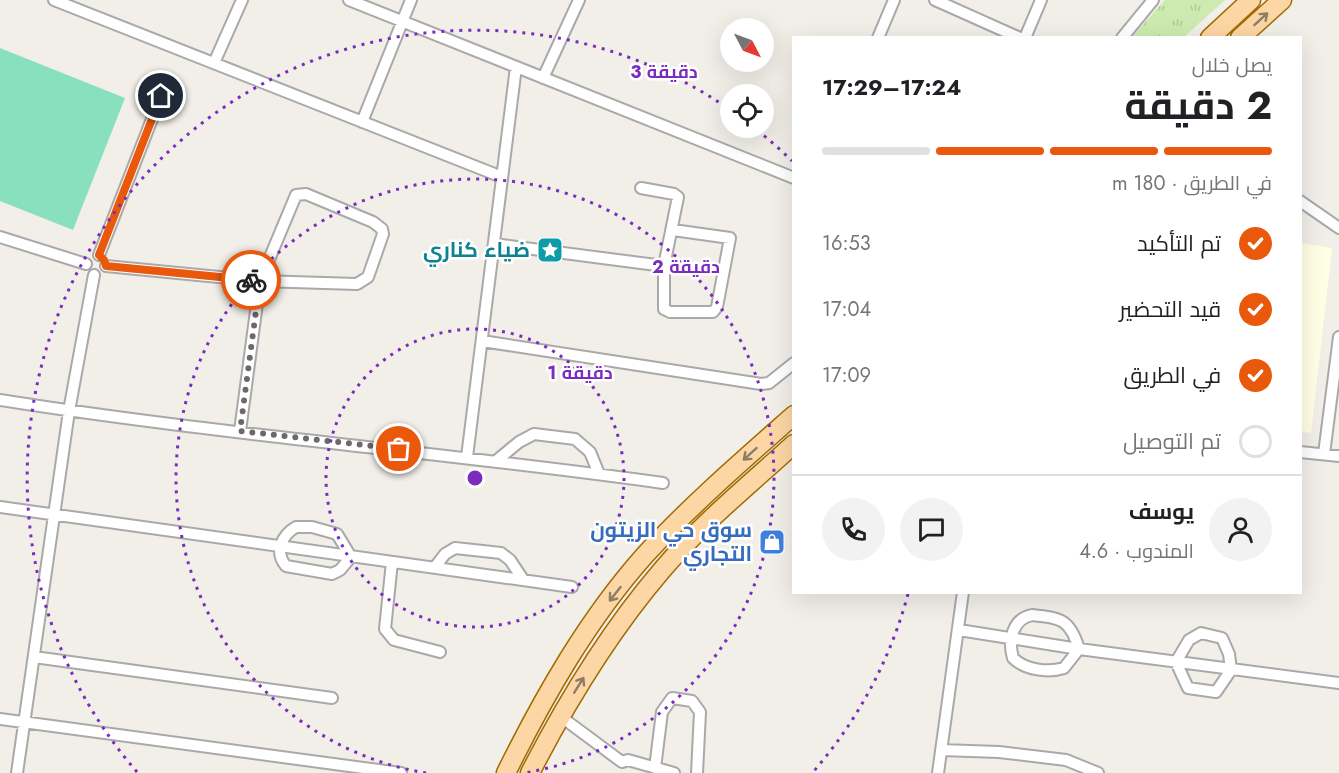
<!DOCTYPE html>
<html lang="ar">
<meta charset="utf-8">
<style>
body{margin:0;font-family:Jost,Cairo,sans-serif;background:#f2f2f2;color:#202124;direction:rtl;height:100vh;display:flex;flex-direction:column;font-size:22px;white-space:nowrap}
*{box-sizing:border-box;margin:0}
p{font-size:20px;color:#757577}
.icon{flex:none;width:33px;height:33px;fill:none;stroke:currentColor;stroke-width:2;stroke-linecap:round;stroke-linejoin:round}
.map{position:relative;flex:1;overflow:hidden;direction:ltr}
.details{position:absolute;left:792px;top:36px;width:510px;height:558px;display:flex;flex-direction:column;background:#fff;border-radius:0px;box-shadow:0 6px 24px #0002;direction:rtl}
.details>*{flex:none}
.needle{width:39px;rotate:131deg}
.controls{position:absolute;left:720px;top:18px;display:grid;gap:12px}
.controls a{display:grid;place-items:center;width:54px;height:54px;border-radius:50%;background:#fff;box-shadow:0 6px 24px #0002;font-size:30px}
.pin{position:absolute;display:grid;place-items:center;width:51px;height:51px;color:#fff;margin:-26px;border:3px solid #fff;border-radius:50%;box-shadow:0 2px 6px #0007}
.courier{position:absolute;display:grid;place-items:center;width:60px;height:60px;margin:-30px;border:4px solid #ea580c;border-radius:50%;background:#fff;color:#222;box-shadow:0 2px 8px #0007}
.head em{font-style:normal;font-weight:700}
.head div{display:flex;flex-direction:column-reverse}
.head{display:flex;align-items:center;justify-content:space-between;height:102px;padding:0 30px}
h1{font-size:39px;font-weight:700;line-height:45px}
.bar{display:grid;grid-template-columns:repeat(4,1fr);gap:9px 6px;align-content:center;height:72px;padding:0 30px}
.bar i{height:8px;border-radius:4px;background:#e0e0e0}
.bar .current{background:#ea580c}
.bar p{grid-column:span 4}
.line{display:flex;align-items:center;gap:15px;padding:0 30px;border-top:2px solid #e0e0e0}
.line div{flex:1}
.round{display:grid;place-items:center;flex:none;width:63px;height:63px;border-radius:32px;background:#f2f2f2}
ol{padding:0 30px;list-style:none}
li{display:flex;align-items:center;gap:18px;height:66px}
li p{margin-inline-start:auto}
li .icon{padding:6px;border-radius:50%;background:#ea580c;color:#fff;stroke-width:4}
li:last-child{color:#757577}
li i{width:33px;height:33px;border:3px solid #e0e0e0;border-radius:50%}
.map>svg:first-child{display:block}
.education{fill:#ffffe5}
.grass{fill:url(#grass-tufts)}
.pitch{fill:#88e0be}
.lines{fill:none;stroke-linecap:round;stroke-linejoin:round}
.street-casing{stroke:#a9a9a9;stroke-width:14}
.primary-casing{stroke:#a06b00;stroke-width:21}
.street{stroke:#fff;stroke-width:10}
.primary{stroke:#fcd6a4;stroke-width:18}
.oneway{stroke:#8f7c63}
.done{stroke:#6b6a68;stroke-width:6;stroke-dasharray:0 10.8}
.route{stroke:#ea580c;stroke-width:8}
.ring{fill:none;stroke:#7b2cbf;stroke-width:3;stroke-dasharray:3 6}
.labels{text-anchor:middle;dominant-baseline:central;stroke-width:5;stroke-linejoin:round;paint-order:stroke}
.culture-label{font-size:21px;font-weight:bold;fill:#0d838f;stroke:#fff;text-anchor:end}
.shop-label{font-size:21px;font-weight:bold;fill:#366cbe;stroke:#fff;text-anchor:end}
.centre{fill:#7b2cbf;stroke:#fff;stroke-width:3}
.ring-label{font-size:18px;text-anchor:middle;font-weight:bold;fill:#7b2cbf;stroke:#fff;stroke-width:5;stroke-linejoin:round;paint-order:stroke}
</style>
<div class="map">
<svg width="1339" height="773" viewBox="0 0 1339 773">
<defs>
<pattern id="grass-tufts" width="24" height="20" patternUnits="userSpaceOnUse" patternTransform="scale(1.5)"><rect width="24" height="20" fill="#cdebb0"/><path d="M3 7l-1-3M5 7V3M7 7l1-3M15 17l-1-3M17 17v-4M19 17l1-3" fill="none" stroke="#b0c997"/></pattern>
</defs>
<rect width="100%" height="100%" fill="#f2efe9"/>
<path class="education" d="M1300,243l32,5 -21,185 -10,-2z"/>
<path class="grass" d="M1165,0h60l-41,37h-52z"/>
<path class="pitch" d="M0,48l125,50 -52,132 -73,-29z"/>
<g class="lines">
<g class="street-casing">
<path id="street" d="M54,0l448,177
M349,0l445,178
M935,0l85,38
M878,38l16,-38
M1025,38l16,-38
M1122,38l31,-38
M214,63l28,-63
M543,78l36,-78
M362,122l49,-122
M641,188l33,6 4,3 -14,69v43l6,3h43l4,-5 13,-69 -57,-8
M1300,201l39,27
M0,237l86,27
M494,244l170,22
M99,255l62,-159
M106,266l154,15 97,3 11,-7 15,-43 -1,-5 -9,-7 -67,-28 -10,1 -36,86 -20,150
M482,341l279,43 8,-1 25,-20
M0,400c220,35 442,52 663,83
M1300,452l39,4
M1324,454l15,-117
M467,457l49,-390
M496,461l23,-19 15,-8 41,5 15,13 9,22
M0,507l572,80
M296,527h16l25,7 14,23 -11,13 -8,4 -46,-8c-12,-14 -4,-31 10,-39z
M392,562l-7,67 9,11 46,12
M435,567l10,-13 10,-6 46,5 9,7 12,18
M1032,615c29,3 38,4 47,34l-15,19c-16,5 -39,2 -51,-10 -5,-17 -1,-39 19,-43z
M959,630l120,19 260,34
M1201,633l21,5 7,16 2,16 -15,22 -28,-4 -12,-26 13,-22z
M34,657l298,41
M560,716l62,46 6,-2 46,13
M0,719l401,54
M941,750l58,2 67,8 32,13
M655,768l7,-56 10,-14 20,3 8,11 -3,61
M17,773l52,-362 25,-136
M938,773l25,-181"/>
</g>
<g class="primary-casing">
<path id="primary" d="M1210,38l41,-38
M1240,38l42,-38
M506,773c38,-77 82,-154 139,-218 46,-50 98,-95 149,-140
M530,773c37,-72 79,-141 132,-203 39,-46 87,-85 132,-126"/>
</g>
<use href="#street" class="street"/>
<use href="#primary" class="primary"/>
</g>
<defs><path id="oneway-shaft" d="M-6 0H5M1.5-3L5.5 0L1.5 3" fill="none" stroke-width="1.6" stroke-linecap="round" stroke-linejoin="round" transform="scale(1.5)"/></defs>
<g class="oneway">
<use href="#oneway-shaft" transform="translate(1261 19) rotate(-42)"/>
<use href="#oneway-shaft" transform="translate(750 454) rotate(138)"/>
<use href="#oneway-shaft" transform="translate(615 594) rotate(128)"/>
<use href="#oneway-shaft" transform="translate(579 685) rotate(-58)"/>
</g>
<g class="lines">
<path class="done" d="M251,280l9,1 -20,150 159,18"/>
<path class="route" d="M161,96l-62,159 5,5 2,6 145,14"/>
</g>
<g class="ring">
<circle cx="475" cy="478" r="149"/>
<path d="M426 773A299 299 0 1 1 524 773"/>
<path d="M908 594A448 448 0 0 1 813 772M137 772A448 448 0 0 1 729 109M757 130A448 448 0 0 1 792 161"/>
</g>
<defs>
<g id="sight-square" transform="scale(1.35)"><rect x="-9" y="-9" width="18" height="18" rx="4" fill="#0f9aa8" stroke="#fff"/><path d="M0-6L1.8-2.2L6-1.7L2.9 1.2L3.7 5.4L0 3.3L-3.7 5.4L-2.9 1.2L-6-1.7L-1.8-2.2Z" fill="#fff"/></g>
<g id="shop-square" transform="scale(1.35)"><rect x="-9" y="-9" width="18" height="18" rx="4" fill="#3f7fe0" stroke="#fff"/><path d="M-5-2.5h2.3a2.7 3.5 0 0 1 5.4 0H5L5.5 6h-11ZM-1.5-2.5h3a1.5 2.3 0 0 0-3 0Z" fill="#fff"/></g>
</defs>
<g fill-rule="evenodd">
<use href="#sight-square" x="550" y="250"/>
<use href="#shop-square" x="772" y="542"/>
</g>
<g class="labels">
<g class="culture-label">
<text x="530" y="250">ضياء كناري</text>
</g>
<g class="shop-label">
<text x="752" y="530">سوق حي الزيتون<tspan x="752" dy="24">التجاري</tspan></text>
</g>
</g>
<circle cx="475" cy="478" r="9" class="centre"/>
<g class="ring-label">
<text x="664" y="78">3 دقيقة</text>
<text x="686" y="273">2 دقيقة</text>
<text x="580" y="379">1 دقيقة</text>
</g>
</svg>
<div class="controls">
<a><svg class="needle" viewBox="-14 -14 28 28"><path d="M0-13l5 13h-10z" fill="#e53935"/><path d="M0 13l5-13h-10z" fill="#757577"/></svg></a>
<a><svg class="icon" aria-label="locate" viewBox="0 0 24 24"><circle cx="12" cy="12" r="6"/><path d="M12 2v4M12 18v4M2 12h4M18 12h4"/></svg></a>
</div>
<div class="pin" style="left:399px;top:449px;background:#ea580c"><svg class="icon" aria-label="bag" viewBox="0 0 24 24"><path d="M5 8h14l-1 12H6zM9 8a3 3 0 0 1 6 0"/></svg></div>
<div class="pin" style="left:161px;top:96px;background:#1f2937"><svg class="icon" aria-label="home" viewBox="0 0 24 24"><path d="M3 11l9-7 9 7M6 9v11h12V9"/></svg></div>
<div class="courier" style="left:251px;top:280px"><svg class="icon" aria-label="bike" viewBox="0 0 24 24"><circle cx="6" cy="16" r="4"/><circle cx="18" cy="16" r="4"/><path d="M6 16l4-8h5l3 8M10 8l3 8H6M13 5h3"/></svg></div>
<section class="details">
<div class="head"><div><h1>2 دقيقة</h1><p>يصل خلال</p></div><em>17:24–17:29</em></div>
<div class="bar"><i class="current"></i><i class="current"></i><i class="current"></i><i></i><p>في الطريق · 180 m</p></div>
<ol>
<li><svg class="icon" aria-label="check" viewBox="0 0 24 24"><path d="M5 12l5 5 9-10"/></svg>تم التأكيد<p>16:53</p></li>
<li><svg class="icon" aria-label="check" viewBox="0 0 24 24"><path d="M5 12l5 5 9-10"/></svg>قيد التحضير<p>17:04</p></li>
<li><svg class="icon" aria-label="check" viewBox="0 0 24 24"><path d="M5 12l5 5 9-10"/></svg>في الطريق<p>17:09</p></li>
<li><i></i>تم التوصيل</li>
</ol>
<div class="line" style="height:108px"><a class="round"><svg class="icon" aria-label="person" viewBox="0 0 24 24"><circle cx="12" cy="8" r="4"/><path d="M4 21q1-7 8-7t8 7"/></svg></a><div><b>يوسف</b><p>المندوب · 4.6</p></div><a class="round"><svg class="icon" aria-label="chat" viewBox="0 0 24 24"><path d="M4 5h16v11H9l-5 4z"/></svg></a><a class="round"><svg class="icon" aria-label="phone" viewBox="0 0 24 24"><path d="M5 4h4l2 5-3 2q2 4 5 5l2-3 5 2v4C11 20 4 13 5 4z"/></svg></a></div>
</section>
</div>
